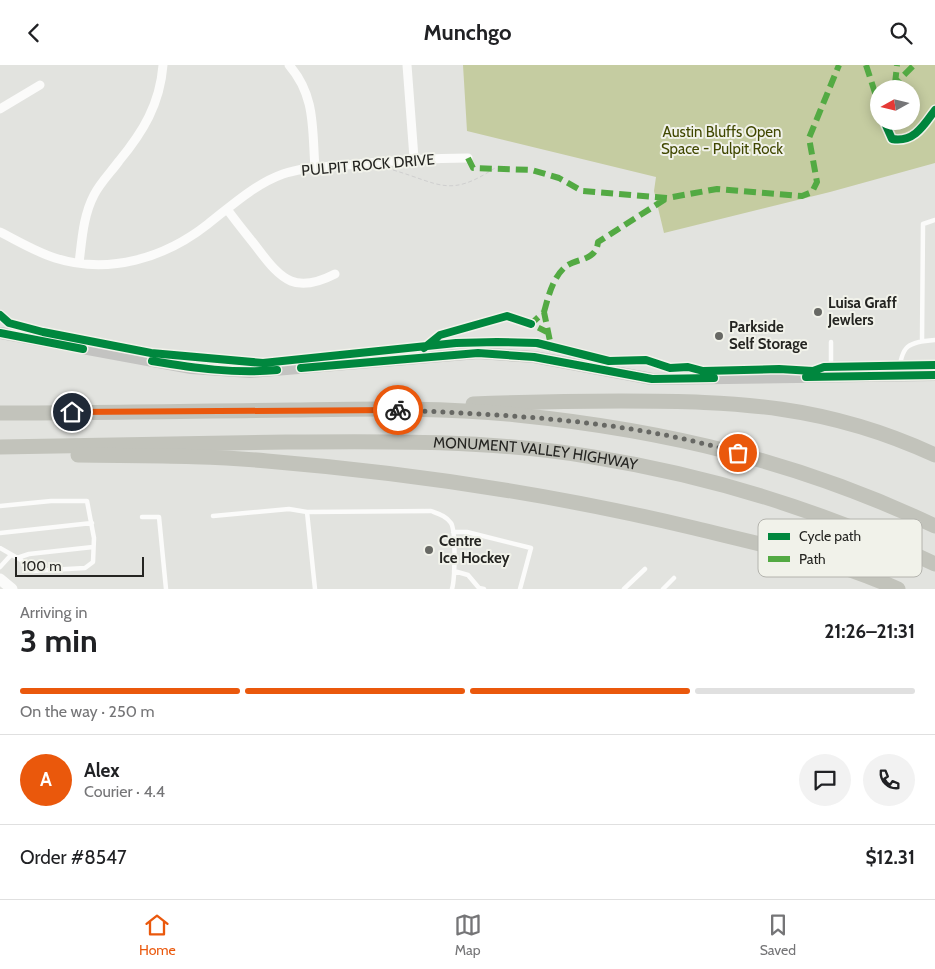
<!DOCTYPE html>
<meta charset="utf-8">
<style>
body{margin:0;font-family:Cabin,sans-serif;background:#f2f2f2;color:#202124;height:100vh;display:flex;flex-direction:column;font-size:19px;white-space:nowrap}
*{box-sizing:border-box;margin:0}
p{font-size:16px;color:#757577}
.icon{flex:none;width:28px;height:28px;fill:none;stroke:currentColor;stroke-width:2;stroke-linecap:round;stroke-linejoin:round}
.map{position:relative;height:524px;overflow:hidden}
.side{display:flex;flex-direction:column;background:#fff;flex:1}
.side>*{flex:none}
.needle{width:32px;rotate:262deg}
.buttons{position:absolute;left:870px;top:15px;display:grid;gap:10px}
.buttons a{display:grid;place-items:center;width:50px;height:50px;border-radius:50%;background:#fff;box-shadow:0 2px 12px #0003;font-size:25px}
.scale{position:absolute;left:15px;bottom:12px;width:129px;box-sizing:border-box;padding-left:5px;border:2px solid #252522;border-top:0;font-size:14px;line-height:18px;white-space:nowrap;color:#252522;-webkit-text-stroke:4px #f1f2ea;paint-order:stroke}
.pin{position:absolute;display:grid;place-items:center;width:42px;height:42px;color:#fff;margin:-21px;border:2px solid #fff;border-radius:50%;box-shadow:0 1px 5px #0007}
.courier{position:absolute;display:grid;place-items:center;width:50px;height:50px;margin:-25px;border:4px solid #ea580c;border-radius:50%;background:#fff;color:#222;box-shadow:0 1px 6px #0007}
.summary em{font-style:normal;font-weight:700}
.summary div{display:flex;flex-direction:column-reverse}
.summary{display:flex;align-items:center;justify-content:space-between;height:85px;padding:0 20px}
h1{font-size:32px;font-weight:700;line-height:38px}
.bar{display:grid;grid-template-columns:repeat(4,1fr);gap:8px 5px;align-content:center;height:60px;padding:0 20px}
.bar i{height:6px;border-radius:4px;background:#e0e0e0}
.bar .current{background:#ea580c}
.bar p{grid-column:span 4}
.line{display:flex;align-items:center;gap:12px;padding:0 20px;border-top:1px solid #e0e0e0}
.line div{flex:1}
.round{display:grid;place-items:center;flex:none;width:52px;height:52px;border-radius:26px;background:#f2f2f2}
header{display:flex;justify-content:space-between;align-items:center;height:65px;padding:0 20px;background:#fff;font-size:22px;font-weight:700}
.tabs{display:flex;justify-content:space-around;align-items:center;height:70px;border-top:1px solid #e0e0e0;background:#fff;font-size:14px;color:#757577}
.tabs a{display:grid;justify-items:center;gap:2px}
.tabs .current{color:#ea580c}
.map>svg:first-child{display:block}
.green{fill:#c5cca1;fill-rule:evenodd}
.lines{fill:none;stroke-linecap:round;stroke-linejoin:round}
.path{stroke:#cfcfcf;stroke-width:1;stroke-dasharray:4 2.5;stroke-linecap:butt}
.service{stroke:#fbfbfa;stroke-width:4.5}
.minor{stroke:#fbfbfa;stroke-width:9}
.tertiary{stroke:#fbfbfa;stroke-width:11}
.secondary{stroke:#c3c3c1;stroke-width:12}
.motorway{stroke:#c2c3bb;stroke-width:15}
.quiet{stroke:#53aa43;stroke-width:6;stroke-dasharray:12 6;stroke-linecap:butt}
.cycleway-casing{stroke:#f1f2ea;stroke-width:11}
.cycleway{stroke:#00873e;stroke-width:8}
.done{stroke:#676864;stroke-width:5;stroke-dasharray:0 9}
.route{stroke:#ea580c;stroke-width:6}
.poi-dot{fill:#676864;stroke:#f1f2ea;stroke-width:2}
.labels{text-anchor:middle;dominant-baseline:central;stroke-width:4;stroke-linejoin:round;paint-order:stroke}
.park-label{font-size:15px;fill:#404700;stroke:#f1f2ea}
.street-label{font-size:15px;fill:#252522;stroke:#f1f2ea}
.poi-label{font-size:15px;font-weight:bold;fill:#252522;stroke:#f1f2ea;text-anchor:start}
.key{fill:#f1f2ea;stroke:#b4b4ae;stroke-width:1}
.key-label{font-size:14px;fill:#252522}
</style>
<header><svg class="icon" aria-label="back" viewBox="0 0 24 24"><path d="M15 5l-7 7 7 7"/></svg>Munchgo<svg class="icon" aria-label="search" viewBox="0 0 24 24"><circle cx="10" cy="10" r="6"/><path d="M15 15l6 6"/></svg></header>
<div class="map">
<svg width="935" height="524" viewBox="0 0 935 524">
<rect width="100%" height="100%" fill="#e2e3df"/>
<path class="green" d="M463,0h472v98l-105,29 -166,41 -10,-42 2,-14 -189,-46zM879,24h32v32h-32z"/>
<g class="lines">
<path class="path" d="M393,105c48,14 56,28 102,-2"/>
<path class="service" d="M922,276l1,-117 12,-4
M831,277v33
M899,309c2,-29 9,-32 36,-34
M0,441l51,-5h36l7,37 -1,24 -8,6 -53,3 -11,-11 -21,-12
M213,451l76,-7 18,3
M142,452h17l7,72
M453,467h14l64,16 -11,41
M0,468l92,-10
M17,493l12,-4 64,-7
M0,502l11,-12
M454,506l14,4 11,13 5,1
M315,524l-8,-77 124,-1c8,3 15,5 20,12 5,8 4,56 1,66
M624,524l21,-20
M663,524l11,-11"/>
<path class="minor" d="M289,0c27,31 23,64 26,103
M407,0l7,93
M0,44l40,-24
M227,144c10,14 21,27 31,40 24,32 38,45 77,25
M0,167c18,9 36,20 55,26 54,17 110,0 153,-34 23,-18 47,-40 75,-50 20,-7 43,-7 64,-9 41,-4 80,-7 121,-7
M79,198c3,-23 4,-47 15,-68 6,-12 17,-23 25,-34 24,-29 41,-57 44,-96"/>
<path class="tertiary" d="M0,514l12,10"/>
<path class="secondary" d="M0,268l191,35 59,4 228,-19 56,4 118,22 283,-4"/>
<g class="motorway">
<path d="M473,339c49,-2 98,-3 148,-3 117,0 206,4 314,54"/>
<path d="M0,348c97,0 195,-2 292,-3 74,-1 150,-3 225,5 148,15 283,47 418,111"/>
<path id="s1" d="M0,382c96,-2 192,-4 287,-5 102,-1 206,-2 306,15 118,19 234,55 342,107"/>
<path d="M78,390c63,1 126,0 189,6 144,12 286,33 427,67 69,17 139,31 204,61"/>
</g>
<path class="quiet" d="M866,0l13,40
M895,19l2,-19
M895,24v-5l19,-19
M468,93l5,10 59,2 27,8 23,13 85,7 50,-9 85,7 10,-4 5,-10 -8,-44 30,-73
M544,247c4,-14 8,-32 19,-43 11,-12 33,-6 35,-27l69,-44
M549,268l-18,-9 13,-12 8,39"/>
<g class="cycleway-casing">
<path id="cycleway" d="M884,56l8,18c22,4 32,-14 43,-29
M0,250l9,8 34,9 108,21 112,10 193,-20 41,-1 40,1 72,18 37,-1 24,8 18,-1 15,4 76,-2 34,2 11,-4 111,-2
M0,268l83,16
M424,283l16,-13 67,-19 24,8
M152,296c42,7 83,13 125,9
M301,303l177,-15 56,4 118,22 62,-1
M806,312l129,-2"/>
</g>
<use href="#cycleway" class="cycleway"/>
</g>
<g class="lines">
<path class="done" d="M398,345c114,5 230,10 340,43"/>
<path class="route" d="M72,347l326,-2"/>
</g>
<g class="poi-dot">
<circle cx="818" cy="247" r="5"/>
<circle cx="719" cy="271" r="5"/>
<circle cx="429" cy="485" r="5"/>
</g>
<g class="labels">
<g class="park-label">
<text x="722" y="67">Austin Bluffs Open<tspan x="722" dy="17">Space - Pulpit Rock</tspan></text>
</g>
<g class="street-label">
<text transform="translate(368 100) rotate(-5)">PULPIT ROCK DRIVE</text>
<text stroke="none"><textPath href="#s1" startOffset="536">MONUMENT VALLEY HIGHWAY</textPath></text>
</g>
<g class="poi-label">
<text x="828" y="238">Luisa Graff<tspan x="828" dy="17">Jewlers</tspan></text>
<text x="729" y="262">Parkside<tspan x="729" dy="17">Self Storage</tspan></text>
<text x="439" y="476">Centre<tspan x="439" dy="17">Ice Hockey</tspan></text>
</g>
</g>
<rect x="758" y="454" width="164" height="58" rx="8" class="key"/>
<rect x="768" y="468" width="22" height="7" fill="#00873e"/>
<rect x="768" y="491" width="22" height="6" fill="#53aa43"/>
<g class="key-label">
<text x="799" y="476">Cycle path</text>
<text x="799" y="499">Path</text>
</g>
</svg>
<div class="buttons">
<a><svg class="needle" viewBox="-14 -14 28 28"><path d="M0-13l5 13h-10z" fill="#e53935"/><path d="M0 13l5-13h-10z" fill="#757577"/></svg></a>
</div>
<div class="scale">100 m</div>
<div class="pin" style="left:738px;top:388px;background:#ea580c"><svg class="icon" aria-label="bag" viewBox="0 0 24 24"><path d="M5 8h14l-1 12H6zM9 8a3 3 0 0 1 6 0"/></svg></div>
<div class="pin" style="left:72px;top:347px;background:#1f2937"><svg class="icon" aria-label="home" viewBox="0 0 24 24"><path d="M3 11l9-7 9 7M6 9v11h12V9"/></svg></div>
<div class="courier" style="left:398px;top:345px"><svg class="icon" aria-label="bike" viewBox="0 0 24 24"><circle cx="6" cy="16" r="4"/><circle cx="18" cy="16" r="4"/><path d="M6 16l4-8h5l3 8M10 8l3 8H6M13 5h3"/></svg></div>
</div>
<section class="side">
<div class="summary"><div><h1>3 min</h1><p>Arriving in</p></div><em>21:26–21:31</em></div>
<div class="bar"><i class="current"></i><i class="current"></i><i class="current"></i><i></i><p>On the way · 250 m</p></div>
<div class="line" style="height:90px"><b class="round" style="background:#ea580c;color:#fff">A</b><div><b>Alex</b><p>Courier · 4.4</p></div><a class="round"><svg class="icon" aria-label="chat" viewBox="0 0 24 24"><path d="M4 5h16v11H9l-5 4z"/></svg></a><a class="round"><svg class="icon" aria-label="phone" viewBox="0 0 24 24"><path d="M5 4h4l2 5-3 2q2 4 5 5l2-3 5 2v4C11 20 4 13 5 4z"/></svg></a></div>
<div class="line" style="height:65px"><div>Order #8547</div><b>$12.31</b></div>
</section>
<nav class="tabs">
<a class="current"><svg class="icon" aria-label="home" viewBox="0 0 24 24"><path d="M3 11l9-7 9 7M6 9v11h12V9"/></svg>Home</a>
<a><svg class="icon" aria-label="map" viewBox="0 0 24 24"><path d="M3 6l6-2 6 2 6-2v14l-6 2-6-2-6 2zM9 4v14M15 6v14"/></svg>Map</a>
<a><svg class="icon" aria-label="saved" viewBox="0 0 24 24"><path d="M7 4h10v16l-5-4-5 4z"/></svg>Saved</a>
</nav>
